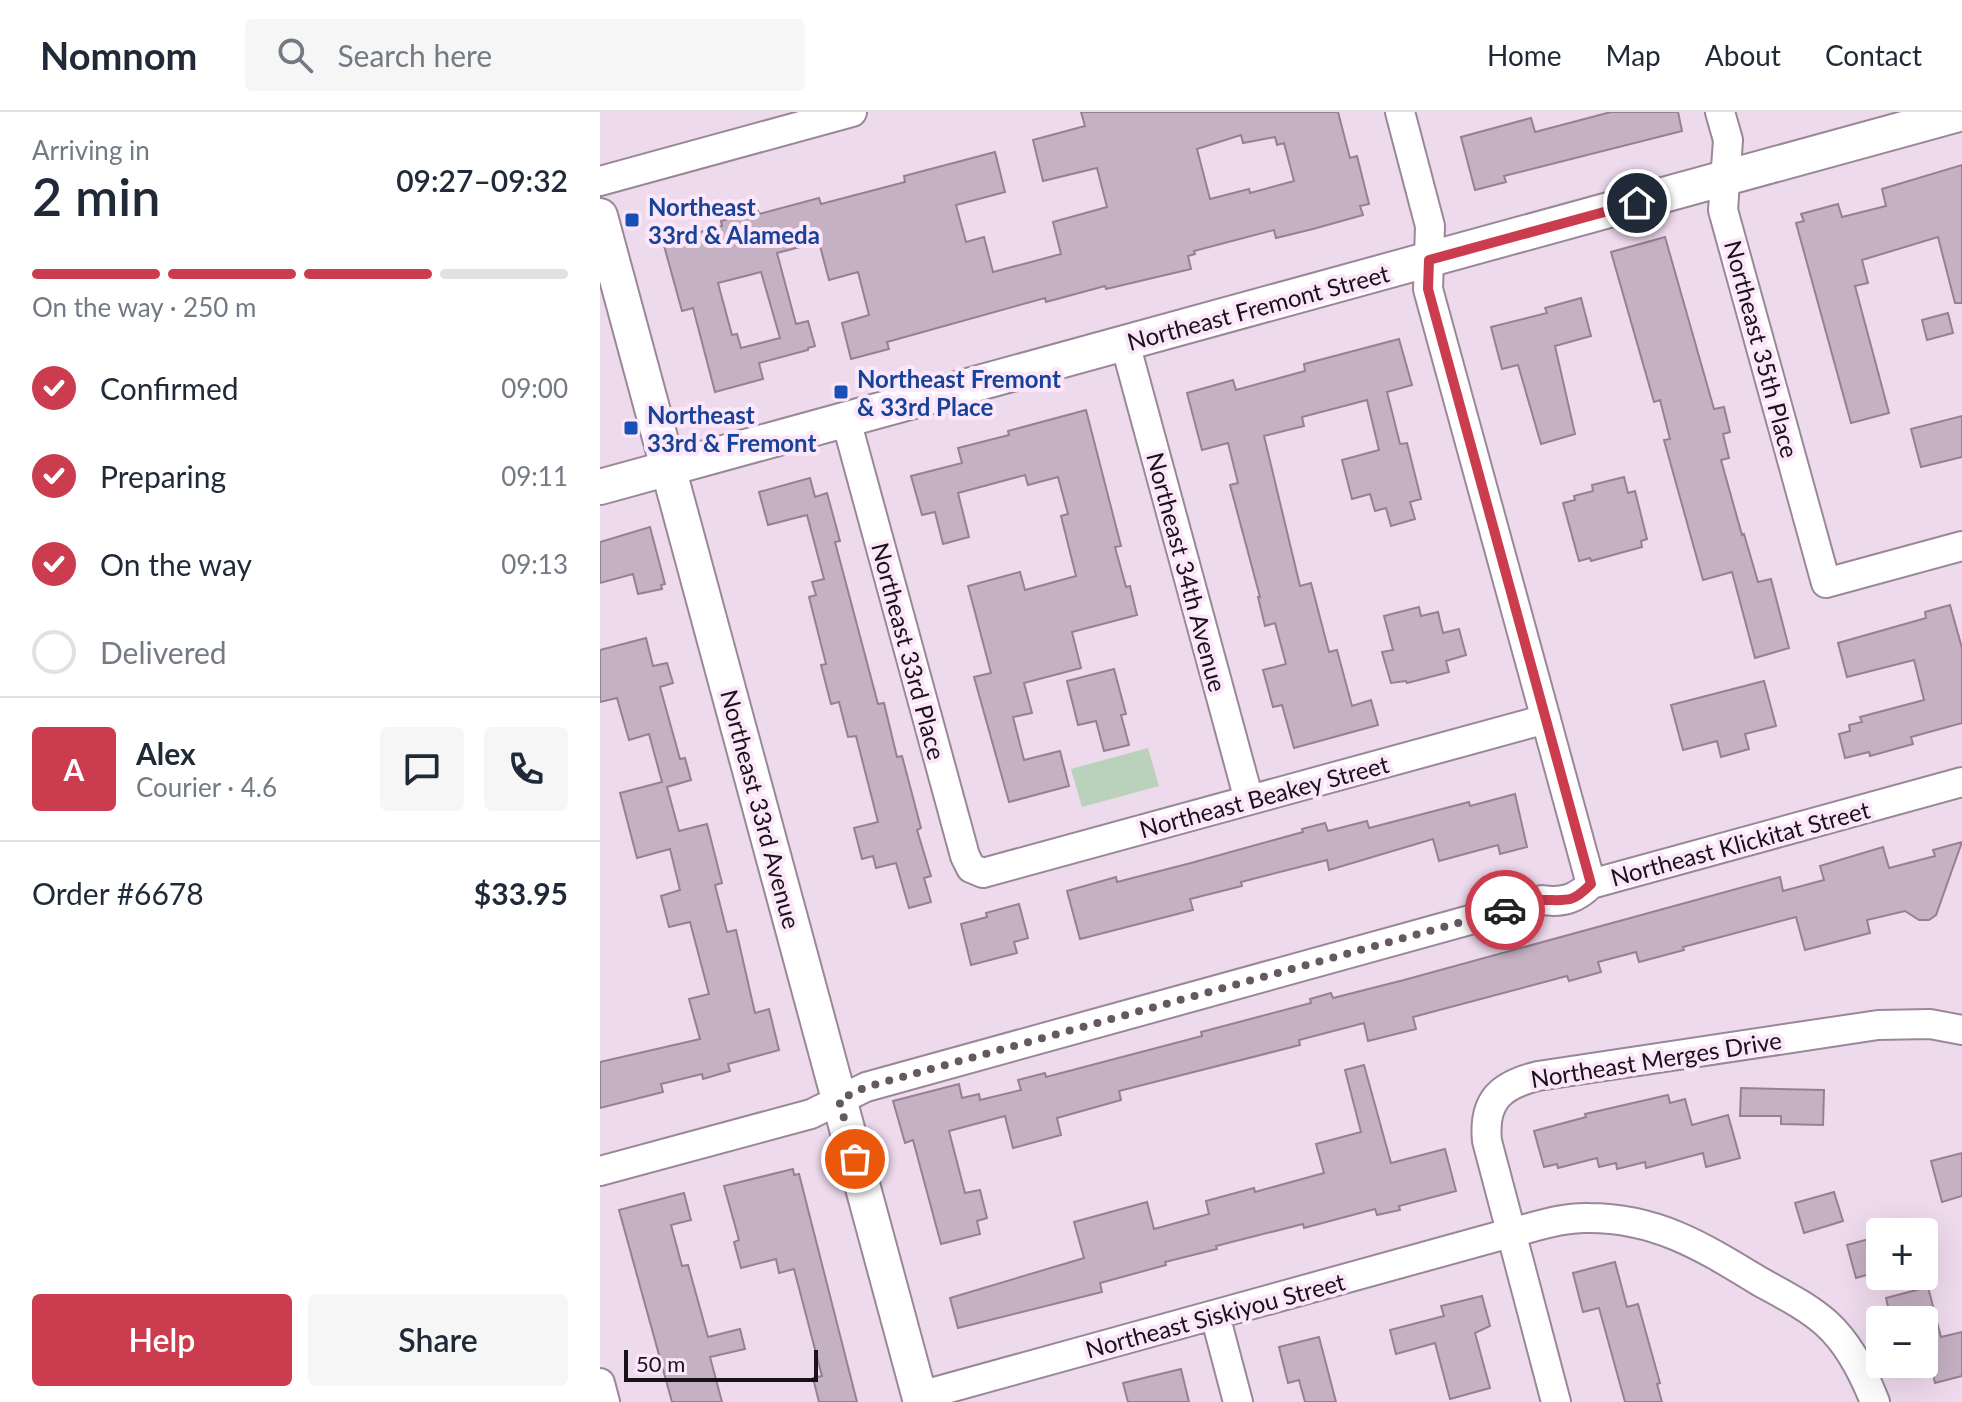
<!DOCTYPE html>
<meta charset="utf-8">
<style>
body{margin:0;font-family:Lato,sans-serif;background:#f6f6f7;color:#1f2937;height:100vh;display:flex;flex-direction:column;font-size:30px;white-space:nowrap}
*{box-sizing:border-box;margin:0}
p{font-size:26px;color:#747a83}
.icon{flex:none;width:44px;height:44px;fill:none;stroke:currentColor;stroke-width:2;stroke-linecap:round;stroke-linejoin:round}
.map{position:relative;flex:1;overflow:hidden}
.sheet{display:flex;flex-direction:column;background:#fff;width:600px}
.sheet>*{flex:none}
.controls{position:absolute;left:1266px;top:1106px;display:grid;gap:16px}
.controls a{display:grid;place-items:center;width:72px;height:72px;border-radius:8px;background:#fff;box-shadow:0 8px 32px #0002;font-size:40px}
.scale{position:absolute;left:24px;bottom:20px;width:194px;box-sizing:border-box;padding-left:8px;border:4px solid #191218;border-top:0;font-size:22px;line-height:28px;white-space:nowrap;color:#191218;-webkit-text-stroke:6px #fce7fa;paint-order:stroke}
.pin{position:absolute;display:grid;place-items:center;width:68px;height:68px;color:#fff;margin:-34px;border:4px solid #fff;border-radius:50%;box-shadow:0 2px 8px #0007}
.courier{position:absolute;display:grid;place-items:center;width:80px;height:80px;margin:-40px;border:6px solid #cc3c4f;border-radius:50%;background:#fff;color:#222;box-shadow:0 2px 10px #0007}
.headline em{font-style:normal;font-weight:600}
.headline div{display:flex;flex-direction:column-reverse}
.headline{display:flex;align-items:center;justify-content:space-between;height:136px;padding:0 32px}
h1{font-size:52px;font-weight:600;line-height:60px}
.bar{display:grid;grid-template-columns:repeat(4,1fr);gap:12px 8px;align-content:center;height:96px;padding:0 32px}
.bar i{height:10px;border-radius:6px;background:#e0e1e3}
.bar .on{background:#cc3c4f}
.bar p{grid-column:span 4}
.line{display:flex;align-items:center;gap:20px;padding:0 32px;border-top:2px solid #e0e1e3}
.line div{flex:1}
.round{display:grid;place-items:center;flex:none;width:84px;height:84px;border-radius:8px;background:#f6f6f7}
ol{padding:0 32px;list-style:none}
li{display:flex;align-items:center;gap:24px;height:88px}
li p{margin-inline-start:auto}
li .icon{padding:8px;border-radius:50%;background:#cc3c4f;color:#fff;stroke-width:4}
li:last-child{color:#747a83}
li i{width:44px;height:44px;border:4px solid #e0e1e3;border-radius:50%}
.action{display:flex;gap:16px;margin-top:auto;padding:16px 32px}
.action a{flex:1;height:92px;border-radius:8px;background:#cc3c4f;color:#fff;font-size:32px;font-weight:600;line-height:92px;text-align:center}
.action a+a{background:#f6f6f7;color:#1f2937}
header{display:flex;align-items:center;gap:48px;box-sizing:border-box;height:112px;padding:0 40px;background:#fff;border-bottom:2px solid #e0e1e3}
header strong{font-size:38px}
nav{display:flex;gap:44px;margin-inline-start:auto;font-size:28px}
.search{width:560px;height:72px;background:#f6f6f7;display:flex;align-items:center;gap:20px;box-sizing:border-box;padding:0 28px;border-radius:8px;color:#747a83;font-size:30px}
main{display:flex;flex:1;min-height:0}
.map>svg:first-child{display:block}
.green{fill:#bad1bb}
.building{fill:#c4b1c3;stroke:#948192;stroke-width:2;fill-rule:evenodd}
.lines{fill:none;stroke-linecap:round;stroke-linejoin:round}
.minor-casing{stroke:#9a8799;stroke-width:32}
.major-casing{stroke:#9a8799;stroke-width:38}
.minor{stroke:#fff;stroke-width:28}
.major{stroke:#fff;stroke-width:34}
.done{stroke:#645863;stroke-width:8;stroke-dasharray:0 14.4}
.route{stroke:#cc3c4f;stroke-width:10}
.transit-dot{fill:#1a4fb4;stroke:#fce7fa;stroke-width:3}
.labels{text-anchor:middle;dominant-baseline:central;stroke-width:8;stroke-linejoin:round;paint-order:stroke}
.transit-label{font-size:24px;font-weight:bold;fill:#164399;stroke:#fce7fa;text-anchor:start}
.street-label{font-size:24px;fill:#191218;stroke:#fce7fa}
</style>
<header>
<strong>Nomnom</strong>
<div class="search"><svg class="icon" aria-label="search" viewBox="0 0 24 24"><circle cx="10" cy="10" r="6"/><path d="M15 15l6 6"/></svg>Search here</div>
<nav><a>Home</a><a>Map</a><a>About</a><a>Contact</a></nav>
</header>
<main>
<section class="sheet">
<div class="headline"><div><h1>2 min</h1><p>Arriving in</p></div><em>09:27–09:32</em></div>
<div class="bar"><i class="on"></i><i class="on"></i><i class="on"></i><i></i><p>On the way · 250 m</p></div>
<ol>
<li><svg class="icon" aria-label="check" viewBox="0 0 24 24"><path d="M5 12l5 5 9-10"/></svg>Confirmed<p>09:00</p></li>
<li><svg class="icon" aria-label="check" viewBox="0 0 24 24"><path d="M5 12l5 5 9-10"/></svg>Preparing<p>09:11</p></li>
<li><svg class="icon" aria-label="check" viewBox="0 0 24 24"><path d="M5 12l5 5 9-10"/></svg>On the way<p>09:13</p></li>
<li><i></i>Delivered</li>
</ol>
<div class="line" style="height:144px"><b class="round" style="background:#cc3c4f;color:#fff">A</b><div><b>Alex</b><p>Courier · 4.6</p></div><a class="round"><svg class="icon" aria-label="chat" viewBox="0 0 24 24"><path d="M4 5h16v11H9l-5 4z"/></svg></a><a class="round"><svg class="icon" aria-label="phone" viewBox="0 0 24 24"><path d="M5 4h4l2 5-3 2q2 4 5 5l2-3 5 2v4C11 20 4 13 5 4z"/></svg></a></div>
<div class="line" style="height:104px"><div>Order #6678</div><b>$33.95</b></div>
<div class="action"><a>Help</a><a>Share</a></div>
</section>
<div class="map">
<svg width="1362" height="1290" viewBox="0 0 1362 1290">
<rect width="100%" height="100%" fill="#eedaed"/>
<path class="green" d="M548,636l11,38 -77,21 -11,-38z"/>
<path class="building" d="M481,0h257l12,46 7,-2 12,48 -9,2 3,9 -50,14 -37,9 -2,-8 -80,21 1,3 -7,2 3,13 -85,20 -1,-3 -59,16 -1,-4 -158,44 2,7 -38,10 -9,-36 27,-8 -11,-43 -29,8 -10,-38 -42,11 19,71 12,-3 7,25 -7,2v2l-49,13 4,16 -48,13 -22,-84 -11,3 -19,-69 59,-16 -1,-5 37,-10 1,3 60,-16 2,6 84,-22 -1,-6 91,-24 10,40 -49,13 10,37 18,-5 9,35 68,-18 -8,-32 54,-15 -10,-39 -54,13 -10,-41 52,-14zM641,23l2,8 32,-6 2,8 7,-2 10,38 -44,12 -1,-4 -39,10 -13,-50zM161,160l19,66 -39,10 -4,-14 -5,1 -14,-52z
M1011,0h67l4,19 -178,45 2,6 -31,8 -14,-53 70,-19 4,14z
M1362,53v138h-7l-17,-66 -76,23 6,23 -13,3 34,127 -38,10 -55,-200 8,-2 -3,-7 37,-10 4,13 44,-11 -4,-17z
M1065,125l49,172 10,-2 6,25 -7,2 6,24 -8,2 21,75 2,-1 14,48 13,-3 18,69 -34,10 -23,-86 -29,8 -39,-140 6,-1 -10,-39 -6,2 -43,-150z
M981,186l10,38 -36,10 20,88 -34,10 -23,-79 -16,4 -11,-42 56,-14 -2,-5z
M1348,201l5,20 -26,7 -5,-20z
M799,227l13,46 -25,7 13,52 7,-1 14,56 -11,3 5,17 -24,7 -5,-18 -11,3 -5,-17 -18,5 -10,-39 37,-10 -12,-50 -65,17 2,9 -40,10 36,150 11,-3 18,69 8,-2 15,56 19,-6 7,25 -84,23 -12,-43 -9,2 -10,-37 23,-6 -11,-41 -10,3 -7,-29h2l-30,-112 8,-2 -10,-40 -26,7 -15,-57 46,-13 3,10 69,-19 -1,-7z
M486,298l35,136 -6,1 11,40 4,-1 7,29 -65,17 9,36 -57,15 8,30 -19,4 11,43 36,-9 9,35 -60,16 -35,-125 17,-4 -23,-87 52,-14 5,18 51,-14 -15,-60 7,-2 -10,-37 -30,8 -3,-10 -67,18 11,44 -26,7 -8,-32 -13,3 -11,-39 51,-13 -4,-15 51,-13 -1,-4z
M1362,304v41l-41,10 -10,-38z
M1024,365l4,16 7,-2 12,48 -6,2 1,6 -51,14 -1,-3 -11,3 -16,-58 12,-3 -1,-4 19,-5 -1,-6z
M210,366l5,19 12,-4 13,48 -5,1 43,162 6,-1 13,54 5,-1 19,72 -4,2 14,46 -7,2 7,24 -22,6 -13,-45 -20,5 -3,-12 -11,3 -8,-31 24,-6 -22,-86 -8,1 -9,-35 -8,2 -10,-39 5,-1 -17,-67 7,-2 -4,-13 12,-3 -17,-64 -39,10 -9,-33z
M50,415l15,57 -4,1 1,4 -24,5 -5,-20 -33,9v-41z
M1350,493l12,43v75l-51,14 2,7 -43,12 -1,-4 -24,6 -6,-24 11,-3 -1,-6 13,-3 -2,-5 64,-17 -10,-40 -67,17 -9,-34 88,-25 -1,-6z
M819,495l2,9 17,-4 5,21 16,-4 7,26 -20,6 3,11 -42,11 -1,-2 -15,2 -9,-31 11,-2 -9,-34z
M46,526l7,28 14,-3 6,20 -13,4 20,72 5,-1 6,22 -24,7 12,44 28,-7 15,59 -7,2 12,47 9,-2 19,83 14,-4 10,41 -51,14 2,7 -27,8 -1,-5 -41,10 2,8 -63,16v-46l100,-23 -11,-40 20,-5 -19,-72 -21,5 -8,-31 19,-6 -10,-41 -33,9 -17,-65 42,-11 -13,-48 -20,6 -12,-42 -17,4v-52z
M514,557l12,45 -5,1 8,30 -25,6 -8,-30 -18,4 -11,-44z
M1164,569l12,45 -31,8 4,15 -28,8 -4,-16 -34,9 -12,-45z
M915,682l12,53 -27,7 -2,-9 -59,16 -6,-22 -104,31 -2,-10 -86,22 1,4 -52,13 3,11 -113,29 -13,-48 49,-14 1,5 74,-19 112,-31 -1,-3 23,-6 3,8 39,-10 2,7 100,-26 1,4z
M1362,730l-26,73 -7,5h-10l-14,-9 -38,9 3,13 -65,17 -9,-33 -113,30 1,3 -45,12 -3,-10 -38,10 3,10 -32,9 -2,-5 -154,41 3,12 -48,12 -4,-18 -65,17 1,5 -181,46 2,9 -64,18 4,17 -48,13 -8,-32 -56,15 16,62 15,-3 7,28 -10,3 3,13 -39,10 -28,-104 -8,3 -12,-42 66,-17 3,14 17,-4 1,6 41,-10 -3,-10 27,-7 1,4 156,-41 -1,-4 110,-29 -1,-4 21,-6 2,5 71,-18 376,-103 3,14 41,-11 -4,-14 63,-19 6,21 46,-12 -2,-6z
M419,792l9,34 -14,4 3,11 -46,12 -10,-41 26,-7 -1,-4z
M764,953l27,98 54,-14 11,42 -57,15 1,4 -23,5 -2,-6 -71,19 -1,-4 -87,22 1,3 -52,13 1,3 -66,18 2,9 -144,36 -8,-30 134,-40 -10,-36 73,-20 7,27 55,-15 -3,-13 48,-13 1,4 69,-19 -8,-29 45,-12 -16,-62z
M1141,976l83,2 -1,35 -42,-1v-8h-41z
M1068,983l2,8 15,-4 7,26 36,-10 12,43 -34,9 -3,-14 -57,15 -1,-6 -28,7 -1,-6 -17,4 -2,-9 -39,10 -1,-4 -13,3 -10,-36 52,-14 -1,-3z
M1362,1041v43l-20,6 -11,-41z
M193,1057l1,6 5,-1 58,228h-38l-6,-24 9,-2 -28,-107 -15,4 -3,-14 -35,9 -7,-26 5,-2 -15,-54z
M1234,1080l9,29 -39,12 -9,-30z
M84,1081l7,27 -20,5 11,41 6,-1 20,72 32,-8 5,20 -35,8 12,45h-50l-53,-192z
M1280,1124v35l-24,7 -9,-33z
M1015,1150l12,45 11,-3 22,79 -3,1 5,18h-37l-26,-94 -16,4 -10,-39z
M1328,1175l13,50 21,-5v44l-27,7 -3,-13 -5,2 -3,-13v-39h-33l-5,-22z
M882,1184l8,30 -15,7 15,55 -40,11 -15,-56 -39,11 -6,-24 54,-14 -3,-10z
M719,1225l17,65h-31l-6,-22 -11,3 -9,-36z
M581,1257l8,33h-61l-5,-19z"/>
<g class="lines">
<g class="minor-casing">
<path id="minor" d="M800,0l30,114 -2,63 163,595
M1120,0l8,28 -5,70 103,373 136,-37
M0,69l252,-69
M525,231l124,457
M246,308l119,436 6,12 12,5 563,-154
M0,1059l211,-57 55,-27 676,-187c21,3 34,-1 49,-16l371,-102
M615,1203l23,87
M0,1271l5,19
M320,1284l590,-163c25,-6 52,-16 79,-15 68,0 114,29 170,63 23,13 48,25 68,43 22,20 37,50 48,78
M956,1290l-69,-261c-4,-41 14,-56 51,-65l340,-51 52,-1 32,6"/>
</g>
<g class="major-casing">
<path id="major" d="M0,104l321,1186
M0,375l1362,-374"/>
</g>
<use href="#minor" class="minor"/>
<use href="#major" class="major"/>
</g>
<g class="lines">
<path class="done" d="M255,1047l-16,-59 27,-13 639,-177"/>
<path class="route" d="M905,798c12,-3 26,-10 39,-10 25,0 28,3 47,-16l-163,-595 1,-29 208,-57"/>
</g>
<g class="transit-dot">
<rect x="24" y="100" width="16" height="16" rx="4"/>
<rect x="233" y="272" width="16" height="16" rx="4"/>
<rect x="23" y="308" width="16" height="16" rx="4"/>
</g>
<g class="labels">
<g class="transit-label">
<text x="48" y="94">Northeast<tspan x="48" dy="28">33rd &amp; Alameda</tspan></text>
<text x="257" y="266">Northeast Fremont<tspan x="257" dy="28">&amp; 33rd Place</tspan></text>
<text x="47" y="302">Northeast<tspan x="47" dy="28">33rd &amp; Fremont</tspan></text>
</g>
<g class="street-label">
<text transform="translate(658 195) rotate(-15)">Northeast Fremont Street</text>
<text transform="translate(1162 237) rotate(75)">Northeast 35th Place</text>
<text transform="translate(587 460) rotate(75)">Northeast 34th Avenue</text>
<text transform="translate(309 539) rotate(75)">Northeast 33rd Place</text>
<text transform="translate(664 684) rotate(-15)">Northeast Beakey Street</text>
<text transform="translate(161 697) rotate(75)">Northeast 33rd Avenue</text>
<text transform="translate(1140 731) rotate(-15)">Northeast Klickitat Street</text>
<text transform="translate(1056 947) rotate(-9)">Northeast Merges Drive</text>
<text transform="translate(615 1203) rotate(-15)">Northeast Siskiyou Street</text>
</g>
</g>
</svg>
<div class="controls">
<a>+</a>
<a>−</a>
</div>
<div class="scale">50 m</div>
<div class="pin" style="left:255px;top:1047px;background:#ea580c"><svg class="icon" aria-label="bag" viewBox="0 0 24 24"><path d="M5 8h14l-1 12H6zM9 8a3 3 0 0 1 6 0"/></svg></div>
<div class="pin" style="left:1037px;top:91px;background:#1f2937"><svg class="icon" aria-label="home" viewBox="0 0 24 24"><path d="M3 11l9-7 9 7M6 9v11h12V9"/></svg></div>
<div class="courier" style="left:905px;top:798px"><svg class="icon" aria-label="car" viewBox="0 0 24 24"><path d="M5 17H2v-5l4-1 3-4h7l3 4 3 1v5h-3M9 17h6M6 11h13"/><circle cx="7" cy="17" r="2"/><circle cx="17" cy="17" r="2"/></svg></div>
</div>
</main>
